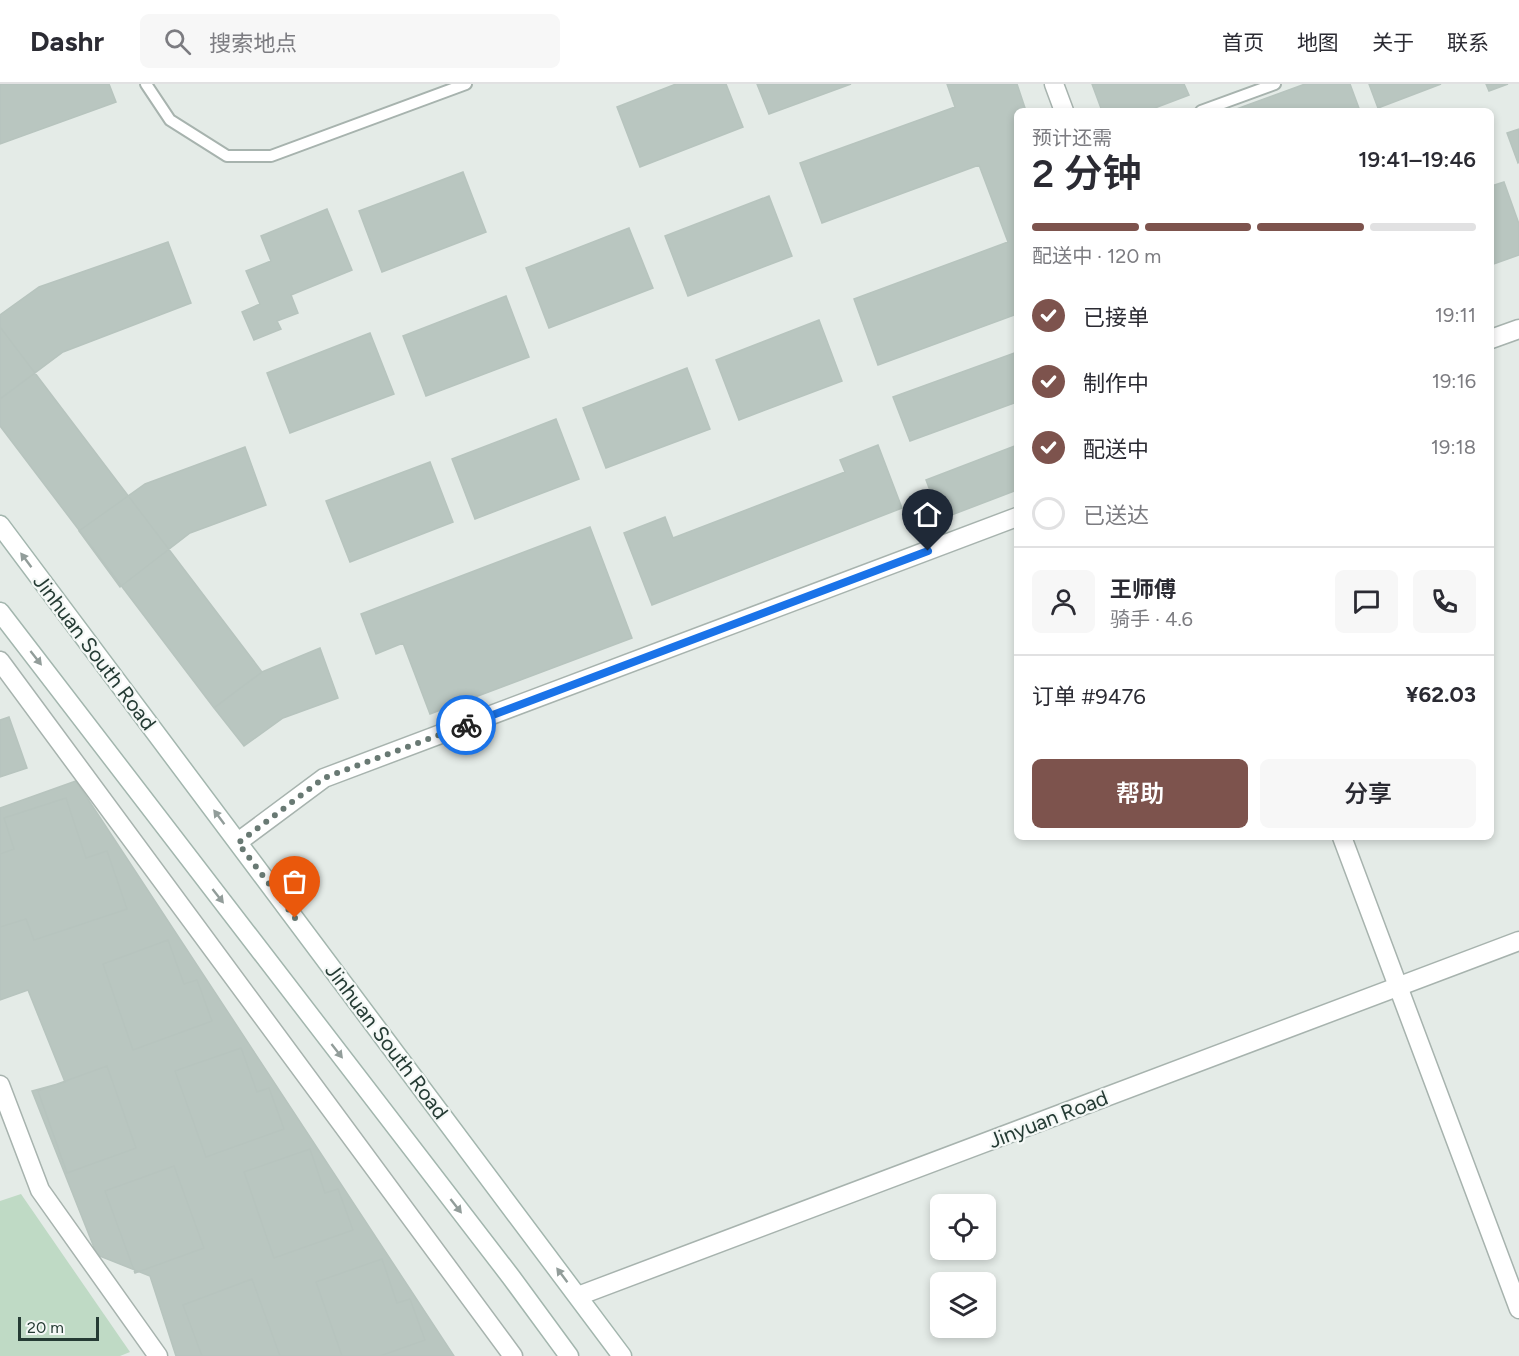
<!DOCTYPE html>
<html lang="zh">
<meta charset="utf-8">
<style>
body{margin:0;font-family:Figtree,"Noto Sans SC",sans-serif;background:#f7f7f7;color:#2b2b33;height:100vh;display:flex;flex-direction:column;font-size:22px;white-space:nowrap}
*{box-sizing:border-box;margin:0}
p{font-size:20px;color:#7c7c81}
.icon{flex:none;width:33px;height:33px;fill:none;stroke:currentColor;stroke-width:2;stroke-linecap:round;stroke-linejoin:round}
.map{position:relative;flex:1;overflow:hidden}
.side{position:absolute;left:1014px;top:24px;width:480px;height:732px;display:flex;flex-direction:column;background:#fff;border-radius:9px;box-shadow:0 3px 9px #0003}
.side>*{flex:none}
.buttons{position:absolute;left:930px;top:1110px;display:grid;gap:12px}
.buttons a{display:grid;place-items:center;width:66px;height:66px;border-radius:9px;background:#fff;box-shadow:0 3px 9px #0003;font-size:30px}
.scale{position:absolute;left:18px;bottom:15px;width:81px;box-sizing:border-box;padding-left:6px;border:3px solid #253b34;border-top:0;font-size:16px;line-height:21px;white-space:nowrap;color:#253b34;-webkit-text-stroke:4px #f4f8f6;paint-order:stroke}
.pin{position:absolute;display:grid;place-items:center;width:51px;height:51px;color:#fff;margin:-62px -26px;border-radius:50% 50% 50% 0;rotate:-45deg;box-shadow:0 0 6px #0007}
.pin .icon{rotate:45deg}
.courier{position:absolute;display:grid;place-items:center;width:60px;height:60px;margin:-30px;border:4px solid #1a73e8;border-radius:50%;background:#fff;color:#222;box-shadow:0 2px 8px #0007}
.summary em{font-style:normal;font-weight:600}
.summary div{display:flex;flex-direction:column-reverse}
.summary{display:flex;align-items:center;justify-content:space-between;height:102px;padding:0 18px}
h1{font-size:39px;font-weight:600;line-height:45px}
.bar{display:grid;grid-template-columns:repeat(4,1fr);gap:9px 6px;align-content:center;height:72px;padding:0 18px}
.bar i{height:8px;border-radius:4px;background:#e1e1e2}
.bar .active{background:#7d534d}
.bar p{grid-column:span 4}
.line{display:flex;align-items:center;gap:15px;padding:0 18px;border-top:2px solid #e1e1e2}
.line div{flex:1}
.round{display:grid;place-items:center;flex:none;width:63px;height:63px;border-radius:9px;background:#f7f7f7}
ol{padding:0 18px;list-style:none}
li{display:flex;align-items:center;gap:18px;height:66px}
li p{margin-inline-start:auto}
li .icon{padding:6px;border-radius:50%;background:#7d534d;color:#fff;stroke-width:4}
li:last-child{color:#7c7c81}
li i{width:33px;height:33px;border:3px solid #e1e1e2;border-radius:50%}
.primary-button{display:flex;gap:12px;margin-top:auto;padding:12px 18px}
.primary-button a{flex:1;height:69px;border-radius:9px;background:#7d534d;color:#fff;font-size:24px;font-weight:600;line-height:69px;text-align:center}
.primary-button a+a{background:#f7f7f7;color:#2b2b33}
header{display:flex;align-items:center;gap:36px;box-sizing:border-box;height:84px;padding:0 30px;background:#fff;border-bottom:2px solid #e1e1e2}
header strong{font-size:28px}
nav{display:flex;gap:33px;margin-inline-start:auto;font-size:21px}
.search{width:420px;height:54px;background:#f7f7f7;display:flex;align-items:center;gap:15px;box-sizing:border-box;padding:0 21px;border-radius:9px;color:#7c7c81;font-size:22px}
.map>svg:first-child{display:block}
.green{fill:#bfdac5}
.building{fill:#b9c6c0;stroke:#b7c4be;stroke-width:1.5}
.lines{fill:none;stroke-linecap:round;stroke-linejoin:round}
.service-casing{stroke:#a7b3ae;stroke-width:14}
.minor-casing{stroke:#a7b3ae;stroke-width:21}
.tertiary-casing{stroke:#a7b3ae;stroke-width:21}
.secondary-casing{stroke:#a3b6ae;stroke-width:21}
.service{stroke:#fff;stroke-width:10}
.minor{stroke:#fff;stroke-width:18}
.tertiary{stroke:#fff;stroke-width:18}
.secondary{stroke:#fff;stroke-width:18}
.oneway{fill:#929d9a}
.done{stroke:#687973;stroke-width:6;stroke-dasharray:0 10.8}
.route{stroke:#1a73e8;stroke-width:8}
.labels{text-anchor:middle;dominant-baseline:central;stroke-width:4.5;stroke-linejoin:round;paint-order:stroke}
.street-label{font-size:21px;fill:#253b34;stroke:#f4f8f6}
</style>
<header>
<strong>Dashr</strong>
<div class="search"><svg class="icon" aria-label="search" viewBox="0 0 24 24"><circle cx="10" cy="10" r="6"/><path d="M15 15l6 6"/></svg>搜索地点</div>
<nav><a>首页</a><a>地图</a><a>关于</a><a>联系</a></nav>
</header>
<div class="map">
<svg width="1519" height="1272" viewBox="0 0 1519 1272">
<rect width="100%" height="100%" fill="#e4ebe7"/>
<path class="green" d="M21,1110l109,158 -10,4h-120v-155z"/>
<path class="building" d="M0,0h109l7,18 -116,42z
M676,0h50l17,43 -103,40 -23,-60z
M757,0h94l-82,30z
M947,0h70l9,27h-9v203l-139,51 -24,-66 154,-57 -29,-77 -157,58 -22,-60 155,-56z
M1092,0h92l5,11 -42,16h-45z
M1305,0h45l10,27h-129z
M1369,0h72l-63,24z
M1486,0h22l-19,7z
M1519,45v33l-1,1 -11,-30z
M463,88l23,60 -104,40 -23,-61z
M1504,98l15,42v31l-28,10v-79z
M769,112l23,60 -104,40 -23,-60z
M327,125l25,61 -61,25 7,18 -21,8 4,8 -27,11 -12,-28 18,-8 -14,-33 25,-10 -10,-25z
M629,144l24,60 -104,40 -23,-60z
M168,158l23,61 -128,49 -63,47v-84l39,-28z
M506,212l23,61 -103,39 -23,-60z
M819,236l23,61 -103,39 -23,-60z
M0,243l262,345 -48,36 -214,-282z
M370,249l24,61 -104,39 -23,-60z
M1017,268v50l-107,39 -17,-44z
M687,284l23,61 -104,39 -23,-60z
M556,335l23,60 -104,40 -23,-60z
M878,361l24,63 -250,97 -28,-72 41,-16 8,21 172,-66 -5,-12z
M1017,361v45l-76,29 -15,-39z
M245,363l21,58 -76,28 -70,54 -41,-56 66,-47z
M430,378l23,60 -103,40 -24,-61z
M590,443l42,111 -202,76 -27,-71 -27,11 -15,-40z
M320,564l18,50 -55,20 -39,28 -30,-38 48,-36z
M9,633l18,51 -27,9v-57z
M76,697l378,575h-278l-26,-80 -53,-21 -65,-164 33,-9 -37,-92 -28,10v-192z
M66,714l20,60 21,-7 20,58 -93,31 -8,-21 -26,8v-73l14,-5 -10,-31z
M168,856l16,44 13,-4 15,41 -79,29 -30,-86z
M241,964l16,44 12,-4 15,41 -78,28 -31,-86z
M107,982l29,82 -69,25 -29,-82z
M310,1065l15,44 13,-4 15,41 -79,28 -30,-86z
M174,1082l30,82 -69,25 -30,-82z
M382,1175l15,44 13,-4 15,41 -45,16h-38l-26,-74z
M252,1195l28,77h-78l-19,-51z"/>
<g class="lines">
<g class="service-casing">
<path id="service" d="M146,0l24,36 57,36h44l195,-72
M1201,27l74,-27"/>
</g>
<g class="minor-casing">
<path id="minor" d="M1054,0l10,27
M1491,255l28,-10
M1342,753l177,472
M238,758l86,-64 693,-261
M0,1001l40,105 118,166"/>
</g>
<g class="tertiary-casing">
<path id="tertiary" d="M0,577l513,695
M578,1212l941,-355"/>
</g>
<g class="secondary-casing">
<path id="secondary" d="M0,441l622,831
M0,528l511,665 58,79"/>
</g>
<use href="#service" class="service"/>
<use href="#minor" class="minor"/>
<use href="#tertiary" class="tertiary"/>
<use href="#secondary" class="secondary"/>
</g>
<defs><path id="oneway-solid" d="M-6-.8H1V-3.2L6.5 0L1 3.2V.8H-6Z" transform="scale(1.5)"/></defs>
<g class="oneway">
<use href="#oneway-solid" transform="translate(26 476) rotate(-127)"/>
<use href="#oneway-solid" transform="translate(36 574) rotate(52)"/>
<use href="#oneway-solid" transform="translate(219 733) rotate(-127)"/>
<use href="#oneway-solid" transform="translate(218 812) rotate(52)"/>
<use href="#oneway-solid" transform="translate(337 967) rotate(52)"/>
<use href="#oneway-solid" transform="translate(456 1122) rotate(52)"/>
<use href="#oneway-solid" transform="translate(562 1191) rotate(-127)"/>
</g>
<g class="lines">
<path class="done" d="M295,834l-57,-75 86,-65 142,-53"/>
<path class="route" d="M466,641l462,-174"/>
</g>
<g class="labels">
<g class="street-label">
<text transform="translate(95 568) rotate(53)">Jinhuan South Road</text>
<text transform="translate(387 957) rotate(53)">Jinhuan South Road</text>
<text transform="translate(1048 1035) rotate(-21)">Jinyuan Road</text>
</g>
</g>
</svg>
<div class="buttons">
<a><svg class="icon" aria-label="locate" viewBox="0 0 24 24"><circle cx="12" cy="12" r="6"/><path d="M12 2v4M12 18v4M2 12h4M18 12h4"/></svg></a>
<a><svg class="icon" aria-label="layers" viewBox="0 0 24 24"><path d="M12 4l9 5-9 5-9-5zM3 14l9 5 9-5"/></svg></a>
</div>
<div class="scale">20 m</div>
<div class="pin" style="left:295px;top:834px;background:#ea580c"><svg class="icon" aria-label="bag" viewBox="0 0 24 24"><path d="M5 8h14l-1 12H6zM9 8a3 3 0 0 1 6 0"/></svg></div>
<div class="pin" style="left:928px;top:467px;background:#1f2937"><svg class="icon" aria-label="home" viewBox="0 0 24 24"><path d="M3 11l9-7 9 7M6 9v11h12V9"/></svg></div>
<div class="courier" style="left:466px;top:641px"><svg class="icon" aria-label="bike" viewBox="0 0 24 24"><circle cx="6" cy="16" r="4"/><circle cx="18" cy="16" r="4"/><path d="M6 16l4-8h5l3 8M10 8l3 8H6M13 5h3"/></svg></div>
<section class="side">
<div class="summary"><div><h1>2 分钟</h1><p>预计还需</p></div><em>19:41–19:46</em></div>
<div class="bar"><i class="active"></i><i class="active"></i><i class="active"></i><i></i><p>配送中 · 120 m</p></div>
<ol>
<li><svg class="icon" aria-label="check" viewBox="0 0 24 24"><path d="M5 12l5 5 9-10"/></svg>已接单<p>19:11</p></li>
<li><svg class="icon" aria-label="check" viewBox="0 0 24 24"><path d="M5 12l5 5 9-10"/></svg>制作中<p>19:16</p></li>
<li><svg class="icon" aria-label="check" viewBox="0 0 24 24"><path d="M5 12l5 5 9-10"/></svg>配送中<p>19:18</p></li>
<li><i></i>已送达</li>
</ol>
<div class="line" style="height:108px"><a class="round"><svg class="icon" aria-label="person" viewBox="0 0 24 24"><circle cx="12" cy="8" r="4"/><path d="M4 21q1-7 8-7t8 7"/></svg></a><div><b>王师傅</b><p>骑手 · 4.6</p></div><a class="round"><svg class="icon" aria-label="chat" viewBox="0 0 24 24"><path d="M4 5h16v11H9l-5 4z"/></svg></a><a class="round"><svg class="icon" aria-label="phone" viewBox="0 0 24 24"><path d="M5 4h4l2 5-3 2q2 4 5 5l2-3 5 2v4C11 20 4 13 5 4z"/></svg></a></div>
<div class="line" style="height:78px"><div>订单 #9476</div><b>¥62.03</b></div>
<div class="primary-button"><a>帮助</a><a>分享</a></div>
</section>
</div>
